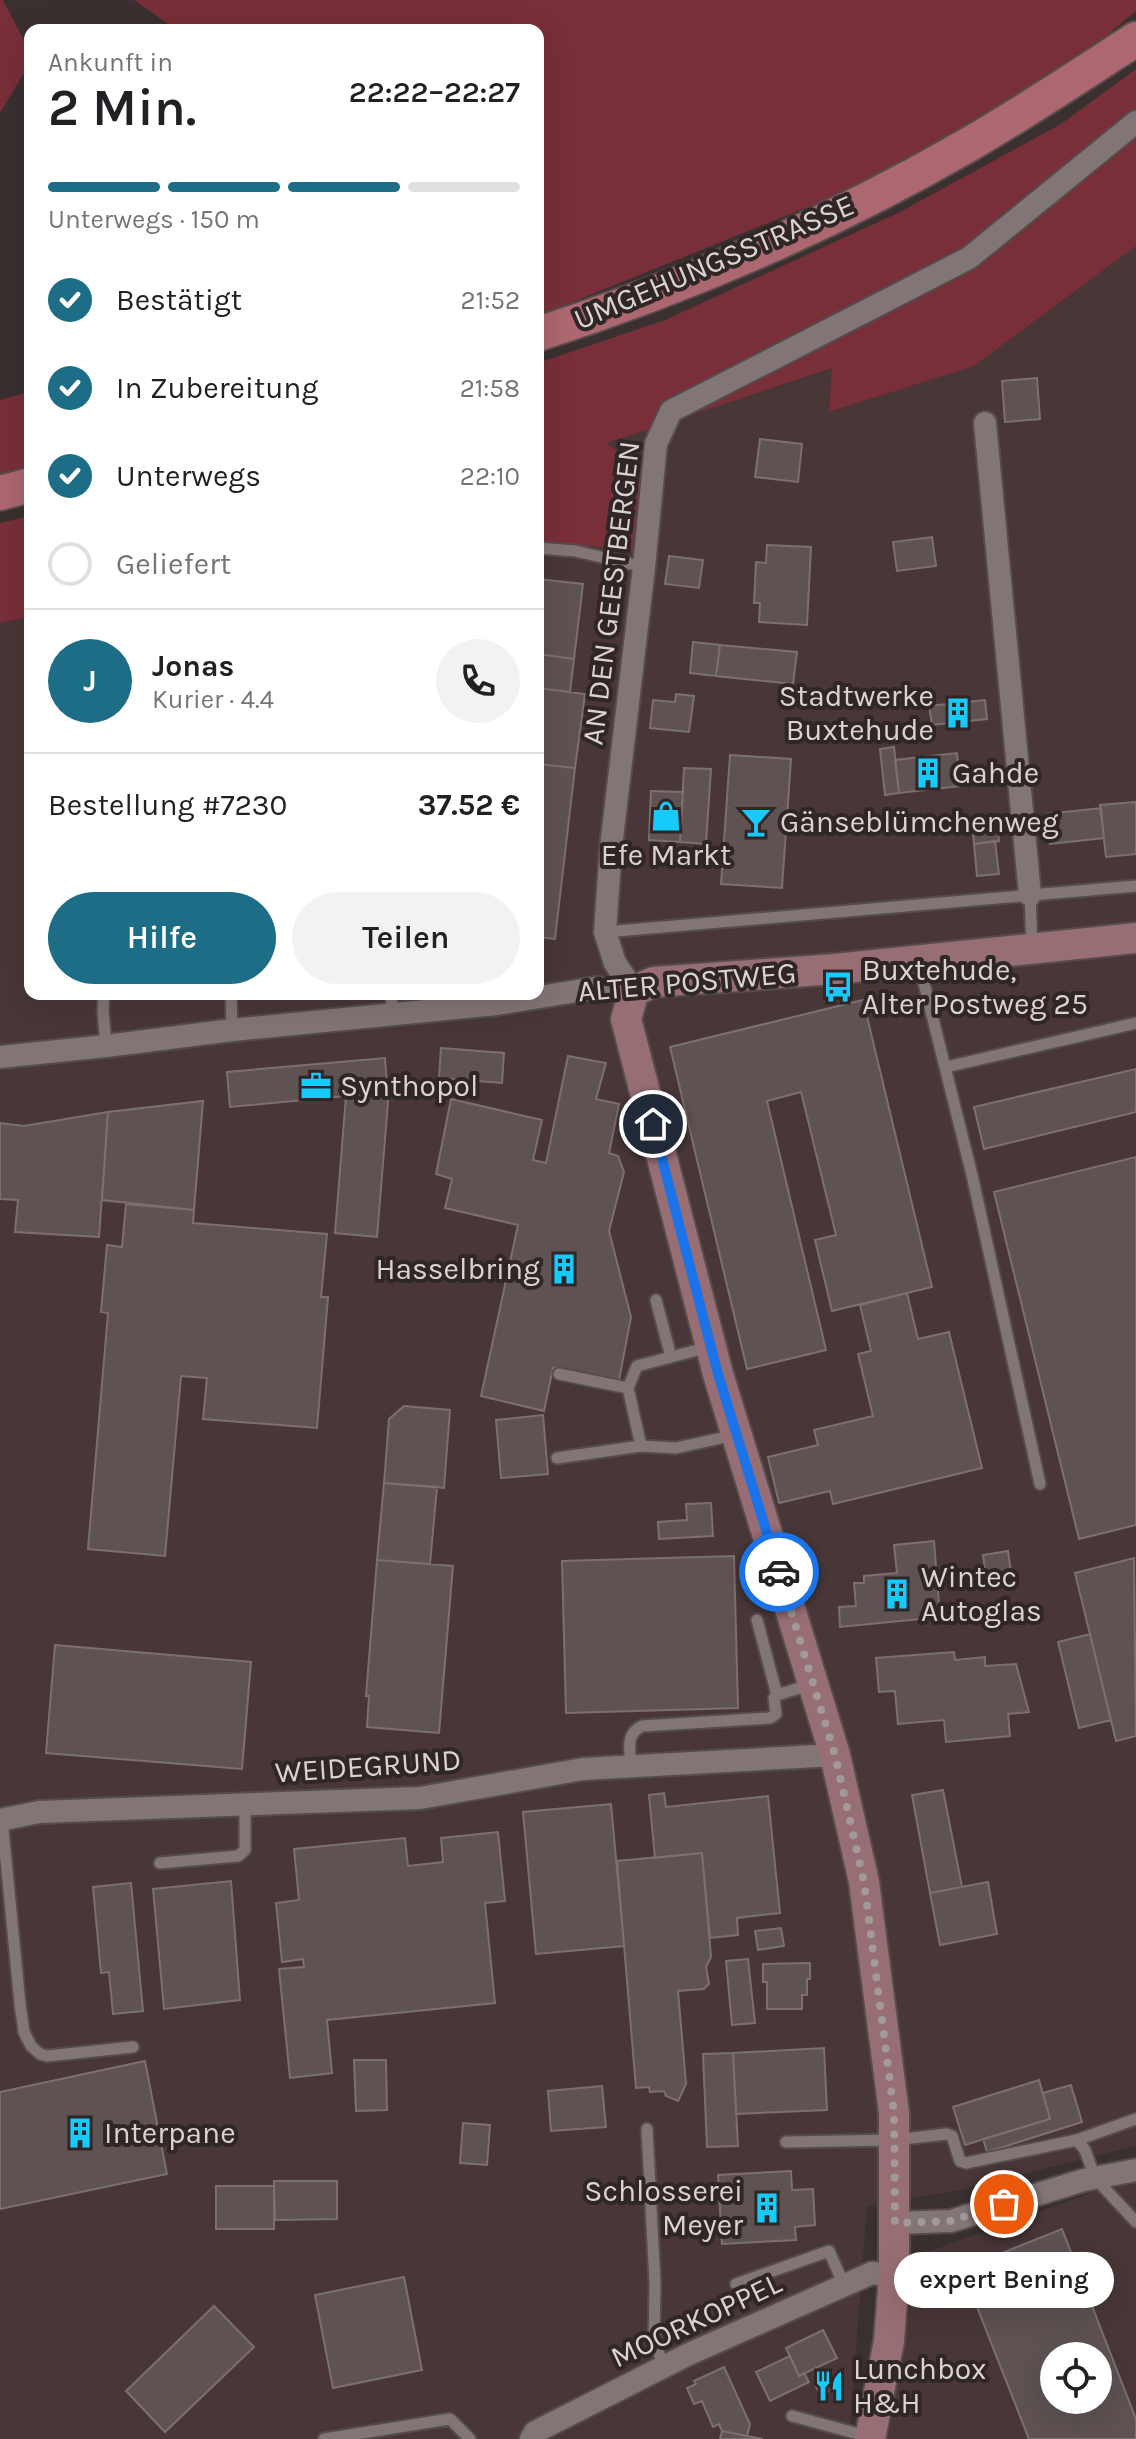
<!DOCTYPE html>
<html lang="de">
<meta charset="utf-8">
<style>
body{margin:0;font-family:Karla,sans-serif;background:#f2f2f2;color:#202124;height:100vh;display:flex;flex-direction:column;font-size:30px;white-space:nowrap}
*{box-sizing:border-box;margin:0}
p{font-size:26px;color:#757577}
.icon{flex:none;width:44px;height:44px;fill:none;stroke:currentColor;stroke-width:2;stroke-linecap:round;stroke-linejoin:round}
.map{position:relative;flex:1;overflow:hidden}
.drawer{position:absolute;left:24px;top:24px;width:520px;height:976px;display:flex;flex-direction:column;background:#fff;border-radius:16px;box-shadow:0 8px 32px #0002}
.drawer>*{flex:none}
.buttons{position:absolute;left:1040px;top:2342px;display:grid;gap:16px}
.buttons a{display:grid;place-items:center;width:72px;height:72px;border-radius:50%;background:#fff;box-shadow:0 8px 32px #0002;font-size:40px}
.pin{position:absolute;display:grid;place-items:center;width:68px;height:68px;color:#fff;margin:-34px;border:4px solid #fff;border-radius:50%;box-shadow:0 2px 8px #0007}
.courier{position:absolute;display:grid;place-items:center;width:80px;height:80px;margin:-40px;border:6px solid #1a73e8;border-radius:50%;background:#fff;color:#222;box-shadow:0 2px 10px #0007}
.bubble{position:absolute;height:56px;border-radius:28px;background:#fff;box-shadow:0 8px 32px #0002;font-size:26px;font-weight:600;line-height:56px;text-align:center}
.head em{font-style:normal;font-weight:600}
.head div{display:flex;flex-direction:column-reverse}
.head{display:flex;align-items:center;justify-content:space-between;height:136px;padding:0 24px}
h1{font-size:52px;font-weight:600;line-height:60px}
.bar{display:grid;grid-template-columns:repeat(4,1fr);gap:12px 8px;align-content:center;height:96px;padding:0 24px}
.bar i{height:10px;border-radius:6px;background:#e0e0e0}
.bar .active{background:#1c6d85}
.bar p{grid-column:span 4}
.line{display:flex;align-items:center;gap:20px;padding:0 24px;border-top:2px solid #e0e0e0}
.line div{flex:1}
.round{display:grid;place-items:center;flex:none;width:84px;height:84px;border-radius:42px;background:#f2f2f2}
ol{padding:0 24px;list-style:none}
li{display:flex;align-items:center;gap:24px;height:88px}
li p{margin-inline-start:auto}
li .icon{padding:8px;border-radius:50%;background:#1c6d85;color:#fff;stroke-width:4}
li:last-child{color:#757577}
li i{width:44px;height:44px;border:4px solid #e0e0e0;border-radius:50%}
.cta{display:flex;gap:16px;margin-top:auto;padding:16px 24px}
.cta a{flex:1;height:92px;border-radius:48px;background:#1c6d85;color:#fff;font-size:32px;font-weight:600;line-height:92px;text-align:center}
.cta a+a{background:#f2f2f2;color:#202124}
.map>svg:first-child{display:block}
.built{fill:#493738;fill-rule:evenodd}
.green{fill:#782f39}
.building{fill:#5e5253;stroke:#7d6f70;stroke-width:2;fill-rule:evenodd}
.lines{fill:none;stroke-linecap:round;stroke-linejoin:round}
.lane-casing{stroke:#564c4c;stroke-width:15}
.street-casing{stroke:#564c4c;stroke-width:26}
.secondary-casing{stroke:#564c4c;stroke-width:34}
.primary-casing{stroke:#564c4c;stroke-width:38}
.lane{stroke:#827576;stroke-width:11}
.street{stroke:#827576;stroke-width:22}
.secondary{stroke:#976e73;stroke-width:30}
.primary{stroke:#ad6770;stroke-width:34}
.done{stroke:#a29a9a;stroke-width:8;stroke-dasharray:0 14.4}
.route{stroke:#1a73e8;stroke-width:10}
.labels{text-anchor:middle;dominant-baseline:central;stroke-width:8;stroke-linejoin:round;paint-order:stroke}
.street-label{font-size:30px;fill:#dad3d3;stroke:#312626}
.poi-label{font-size:30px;fill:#dad3d3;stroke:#312626;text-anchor:start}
</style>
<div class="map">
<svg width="1136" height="2439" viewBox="0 0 1136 2439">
<rect width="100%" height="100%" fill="#3b3030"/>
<path class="built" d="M1136,246v1900l-181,45 -88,15 -18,233h-849v-1816l30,-6v377h508v-452l96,8 -28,-107 227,-75 -4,44 145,-46z
M1136,2180v259h-248l31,-184 199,-72zM1054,2356h44v44h-44z"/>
<path class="green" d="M0,0h3l27,52v11l-30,50z
M134,0h1002v11l-72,60 -202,114 -324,131v-286h-361z
M1136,69v177l-162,120 -145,46 3,-44 -225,75 38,31 -11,76 -96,-8v-179l127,-43 235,-108 161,-88z
M30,392v78l-30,8v-78z
M30,516v101l-30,6v-100z"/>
<path class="building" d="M1037,378l3,41 -35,3 -3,-41z
M760,439l42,5 -4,38 -43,-5z
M932,537l4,29 -39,5 -4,-29z
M767,545l44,2 -4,78 -48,-3 1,-19h-6l2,-41 10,1z
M669,556l34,4 -4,28 -34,-4z
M538,579l45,5 -9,75 -36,-5z
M693,642l27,3 -4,31 -26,-3z
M720,645l77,7 -4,32 -77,-8z
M538,654l36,5 -4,33 -32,-4z
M538,688l47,6 -10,74 -37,-4z
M676,694l18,2 -5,36 -39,-4 3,-28 22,2z
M985,700l2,19 -55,6 -3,-19z
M894,747l5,46 -14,2 -5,-46z
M957,753l3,33 -61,7 -4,-33z
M730,755l61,4 -9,129 -61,-4z
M538,764l37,4 -20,171 -17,-2z
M684,768l27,1 -5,75 -26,-2z
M651,791l32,1 -3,50 -31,-2z
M1136,802v52l-30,3 -6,-52z
M1101,808l3,30 -54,6 -3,-30z
M997,821l2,20 -25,3 -2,-20z
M995,841l4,33 -22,2 -3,-32z
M863,1000l69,287 -100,24 -17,-71 21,-5 -35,-143 -34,9 59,249 -79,19 -77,-322z
M441,1048l63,5 -2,30 -63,-5z
M568,1056l38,7 -10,36 23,5 -10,49 9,3 6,16 -15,59 22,86 -12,63 -66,-12 -9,43 -63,-15 37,-171 -73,-17 7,-29 -16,-5 15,-75 91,21 -9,40 13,3z
M385,1058l3,44 -11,135 -42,-4 11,-137 -116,11 -3,-35z
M1136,1069v43l-152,37 -10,-42z
M203,1101l-9,109 -92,-10 6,-88z
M108,1112l-9,125 -84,-5 3,-32 -18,-1v-76l24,3z
M1136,1157v368l-57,14 -85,-347z
M126,1204l68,6 -1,13 134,11 -6,63h7l-11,131 -114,-9 4,-41 -26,-2 -16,180 -77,-7 20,-236 -7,-1 6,-67 15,2z
M907,1293l11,46 31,-7 33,136 -149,36 -3,-13 -51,12 -11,-46 50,-12 -4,-15 59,-14 -15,-62 13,-3 -11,-46z
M404,1406l46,4 -6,78 -60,-5 5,-64z
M543,1415l5,59 -47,4 -5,-58z
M384,1483l53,4 -7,77 -53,-4z
M711,1503l2,33 -54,3 -1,-17 29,-2 -1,-16z
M934,1541l6,76 -100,10 -1,-20 17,-1 -2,-23h10v-7l33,-3 -3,-28z
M1008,1551l3,21 -25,4 -3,-21z
M734,1556l4,152 -172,5 -4,-152z
M1134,1558l2,178 -20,5 -41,-168z
M377,1560l76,6 -14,167 -72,-6 2,-31h-3z
M1090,1634l21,86 -32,8 -21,-86z
M55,1645l196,17 -9,107 -196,-16z
M954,1652l1,8 30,-3v9l31,-2 13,48 -21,2 2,22 -64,6 -2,-22 -46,4 -3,-33 -16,1 -3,-34z
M943,1790l19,97 -32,6 -18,-98z
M664,1793l2,14 102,-11 12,117 -43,5 1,17 -28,3 -8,-85 -47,5 -6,-63z
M611,1804l13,142 -88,8 -13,-142z
M498,1832l7,69 -20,2 10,100 -168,17 5,53 -42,5 -11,-109 25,-2 -1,-8 -21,3 -6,-59 23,-3 -5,-51 111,-11 3,28 35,-4 -2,-24z
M702,1853l9,104 -5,10 3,17 -5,5 -26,2 8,93 -8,17 -12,-5 -2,-5 -14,1 -1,-5 -13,1 -19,-227z
M231,1881l9,119 -76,9 -11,-120z
M988,1882l9,52 -57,11 -10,-52z
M131,1883l12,128 -30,3 -4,-42 -8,1 -8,-86z
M781,1928l3,18 -26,4 -3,-19z
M748,1959l7,64 -23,2 -6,-64z
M810,1963v16h-3v16h-5v14h-35v-27h-4v-18z
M824,2048l3,62 -91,4 -3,-61z
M733,2053l5,93 -31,1 -4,-93z
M354,2060h32l1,50 -31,1z
M145,2061l22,113 -167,35v-117z
M1039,2080l11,39 -85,26 -12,-38z
M1071,2085l11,37 -95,30 -4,-13 67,-20 -7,-26z
M602,2086l4,41 -55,4 -3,-40z
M463,2123l27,2 -3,40 -27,-2z
M791,2171l1,19 21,-1 2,36 -20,2 1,13 -74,4 -4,-69z
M274,2181h63v38l-62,1z
M216,2186h58v43h-58z
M1062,2229l74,190v20h-107l-67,-170zM1054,2356h44v44h-44z
M404,2277l18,93 -89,18 -18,-93z
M214,2306l40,41 -89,85 -39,-41z
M823,2330l14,28 -38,18 -13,-28z
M790,2356l9,20 5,-3 5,9 -39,19 -14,-29z
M724,2367l26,57 -3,12 -25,-5 -3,-7 -6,3 -11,-26 -8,3 -7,-16 9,-4 -2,-3z
M836,2376l5,9 -20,11 -5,-9z
M722,2431l25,5 16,3h-43z"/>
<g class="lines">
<g class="lane-casing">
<path id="lane" d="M538,548l37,3 69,16
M1030,895l2,53
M605,932l531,-46
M919,963l53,212 68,309
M104,994l-1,17 3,35
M231,994l1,36
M391,994l2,21
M946,1067l190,-44
M656,1300l15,57 -34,9 -9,22 13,58 35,2 59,-13
M671,1357l38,-10
M559,1374l69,14
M557,1458l84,-12
M757,1620l20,75
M631,1766c-1,-16 -6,-32 11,-40l128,-8 6,-4 -2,-16 3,-3 35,-11
M2,1819l18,185 4,28 7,14 9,8 7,2 86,-9
M160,1863l78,-7 7,-6v-46
M647,2129l8,154 -1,58 10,25
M1077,2140l59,-21
M786,2142l108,-2 53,-6 5,2 8,25 6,2 111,-23 8,10 10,28 41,44
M736,2284l93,-33 15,34
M792,2416l78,21
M324,2439l126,-20 20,20"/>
</g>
<g class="street-casing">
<path id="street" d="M985,423l45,472
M634,991l-19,-28 -10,-31 6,-85 33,-280 12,-123 15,-33 298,-153 167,-136
M0,1057l106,-11 126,-16 265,-26 98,-16 39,3
M0,1820l39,-8 381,-14 163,-29 252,-14
M895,2223l56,-2 133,-41 52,-10
M531,2439l4,-7 154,-78 183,-81 22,3"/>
</g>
<g class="secondary-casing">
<path id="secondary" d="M870,2439l19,-98 5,-65v-163l-30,-231 -29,-127 -117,-381 -92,-355 8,-28 20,-9 181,-13 301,-31"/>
</g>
<g class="primary-casing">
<path id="primary" d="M538,334c146,-47 295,-111 428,-188 58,-33 114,-71 170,-107
M0,493l30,-8"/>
</g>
<use href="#lane" class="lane"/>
<use href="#street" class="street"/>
<use href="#secondary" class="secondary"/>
<use href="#primary" class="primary"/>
</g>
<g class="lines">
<path class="done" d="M779,1572l56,183 29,127 30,231 1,110 56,-2 53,-17"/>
<path class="route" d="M653,1124l65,250 61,198"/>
</g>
<defs>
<g id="building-bare" transform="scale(2.4)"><path d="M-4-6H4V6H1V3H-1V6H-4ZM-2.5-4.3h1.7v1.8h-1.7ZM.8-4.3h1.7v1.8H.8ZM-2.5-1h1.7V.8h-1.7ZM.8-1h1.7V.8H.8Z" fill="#16cafb" stroke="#312626" stroke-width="2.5" paint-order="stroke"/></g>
<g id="shop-bare" transform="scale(2.4)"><path d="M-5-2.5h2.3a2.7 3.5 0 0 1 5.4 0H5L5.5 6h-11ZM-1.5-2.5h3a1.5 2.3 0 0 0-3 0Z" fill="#16cafb" stroke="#312626" stroke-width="2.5" paint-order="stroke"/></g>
<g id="bar-bare" transform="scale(2.4)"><path d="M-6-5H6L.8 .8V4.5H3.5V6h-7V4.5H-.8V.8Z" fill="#16cafb" stroke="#312626" stroke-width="2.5" paint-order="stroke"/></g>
<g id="bus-bare" transform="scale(2.4)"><path d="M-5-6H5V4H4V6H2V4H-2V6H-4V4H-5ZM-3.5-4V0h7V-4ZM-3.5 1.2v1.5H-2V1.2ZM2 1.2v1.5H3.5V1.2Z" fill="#16cafb" stroke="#312626" stroke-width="2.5" paint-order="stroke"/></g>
<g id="office-bare" transform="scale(2.4)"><path d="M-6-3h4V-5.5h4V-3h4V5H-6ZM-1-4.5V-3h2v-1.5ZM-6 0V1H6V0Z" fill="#16cafb" stroke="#312626" stroke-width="2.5" paint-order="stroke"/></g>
<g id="restaurant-bare" transform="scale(2.4)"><path d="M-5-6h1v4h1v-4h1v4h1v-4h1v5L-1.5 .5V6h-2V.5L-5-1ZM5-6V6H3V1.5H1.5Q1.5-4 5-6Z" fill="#16cafb" stroke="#312626" stroke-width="2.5" paint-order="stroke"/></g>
</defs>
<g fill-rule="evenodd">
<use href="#building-bare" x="958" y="713"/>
<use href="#building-bare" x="928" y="773"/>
<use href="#shop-bare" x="666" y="816"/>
<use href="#bar-bare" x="756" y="822"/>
<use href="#bus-bare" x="838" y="987"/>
<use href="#office-bare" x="316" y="1086"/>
<use href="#building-bare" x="564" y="1269"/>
<use href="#building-bare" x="897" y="1594"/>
<use href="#building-bare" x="80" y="2133"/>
<use href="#building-bare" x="767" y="2208"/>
<use href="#restaurant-bare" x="829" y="2386"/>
</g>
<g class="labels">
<g class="street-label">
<text transform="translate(714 262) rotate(-23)">UMGEHUNGSSTRASSE</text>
<text transform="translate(611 593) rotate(-83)">AN DEN GEESTBERGEN</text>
<text transform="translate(687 982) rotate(-5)">ALTER POSTWEG</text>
<text transform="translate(368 1766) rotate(-4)">WEIDEGRUND</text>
<text transform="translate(696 2320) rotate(-25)">MOORKOPPEL</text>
</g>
<g class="poi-label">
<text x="934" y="696" text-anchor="end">Stadtwerke<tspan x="934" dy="34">Buxtehude</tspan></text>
<text x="952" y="773">Gahde</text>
<text x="780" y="822">Gänseblümchenweg</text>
<text x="666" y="855" text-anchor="middle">Efe Markt</text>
<text x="862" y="970">Buxtehude,<tspan x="862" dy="34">Alter Postweg 25</tspan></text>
<text x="340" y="1086">Synthopol</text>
<text x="540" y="1269" text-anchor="end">Hasselbring</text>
<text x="921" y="1577">Wintec<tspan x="921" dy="34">Autoglas</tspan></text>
<text x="104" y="2133">Interpane</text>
<text x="743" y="2191" text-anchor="end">Schlosserei<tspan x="743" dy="34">Meyer</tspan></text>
<text x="853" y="2369">Lunchbox<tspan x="853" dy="34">H&amp;H</tspan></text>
</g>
</g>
</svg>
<div class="buttons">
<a><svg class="icon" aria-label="locate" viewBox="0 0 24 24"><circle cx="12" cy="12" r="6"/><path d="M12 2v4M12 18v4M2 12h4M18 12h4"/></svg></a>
</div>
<div class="pin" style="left:1004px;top:2204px;background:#ea580c"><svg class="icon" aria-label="bag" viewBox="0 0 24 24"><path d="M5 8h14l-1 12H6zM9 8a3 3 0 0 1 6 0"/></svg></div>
<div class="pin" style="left:653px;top:1124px;background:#1f2937"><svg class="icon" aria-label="home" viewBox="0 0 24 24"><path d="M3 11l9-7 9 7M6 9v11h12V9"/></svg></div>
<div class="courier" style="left:779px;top:1572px"><svg class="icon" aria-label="car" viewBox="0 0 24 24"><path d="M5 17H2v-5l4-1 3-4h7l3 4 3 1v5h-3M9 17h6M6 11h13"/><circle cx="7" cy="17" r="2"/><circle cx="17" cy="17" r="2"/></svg></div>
<div class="bubble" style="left:894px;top:2252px;width:220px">expert Bening</div>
<section class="drawer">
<div class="head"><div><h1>2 Min.</h1><p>Ankunft in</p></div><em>22:22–22:27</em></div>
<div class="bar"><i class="active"></i><i class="active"></i><i class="active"></i><i></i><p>Unterwegs · 150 m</p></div>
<ol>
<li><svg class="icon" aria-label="check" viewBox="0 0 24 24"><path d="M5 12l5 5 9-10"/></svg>Bestätigt<p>21:52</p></li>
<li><svg class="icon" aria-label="check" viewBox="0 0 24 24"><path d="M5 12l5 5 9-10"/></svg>In Zubereitung<p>21:58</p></li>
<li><svg class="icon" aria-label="check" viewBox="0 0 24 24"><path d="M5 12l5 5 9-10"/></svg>Unterwegs<p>22:10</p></li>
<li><i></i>Geliefert</li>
</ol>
<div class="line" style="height:144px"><b class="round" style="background:#1c6d85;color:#fff">J</b><div><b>Jonas</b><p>Kurier · 4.4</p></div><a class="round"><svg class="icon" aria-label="phone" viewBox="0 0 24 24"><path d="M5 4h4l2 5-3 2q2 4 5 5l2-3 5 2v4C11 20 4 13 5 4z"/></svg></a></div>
<div class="line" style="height:104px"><div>Bestellung #7230</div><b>37.52 €</b></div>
<div class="cta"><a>Hilfe</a><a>Teilen</a></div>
</section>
</div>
